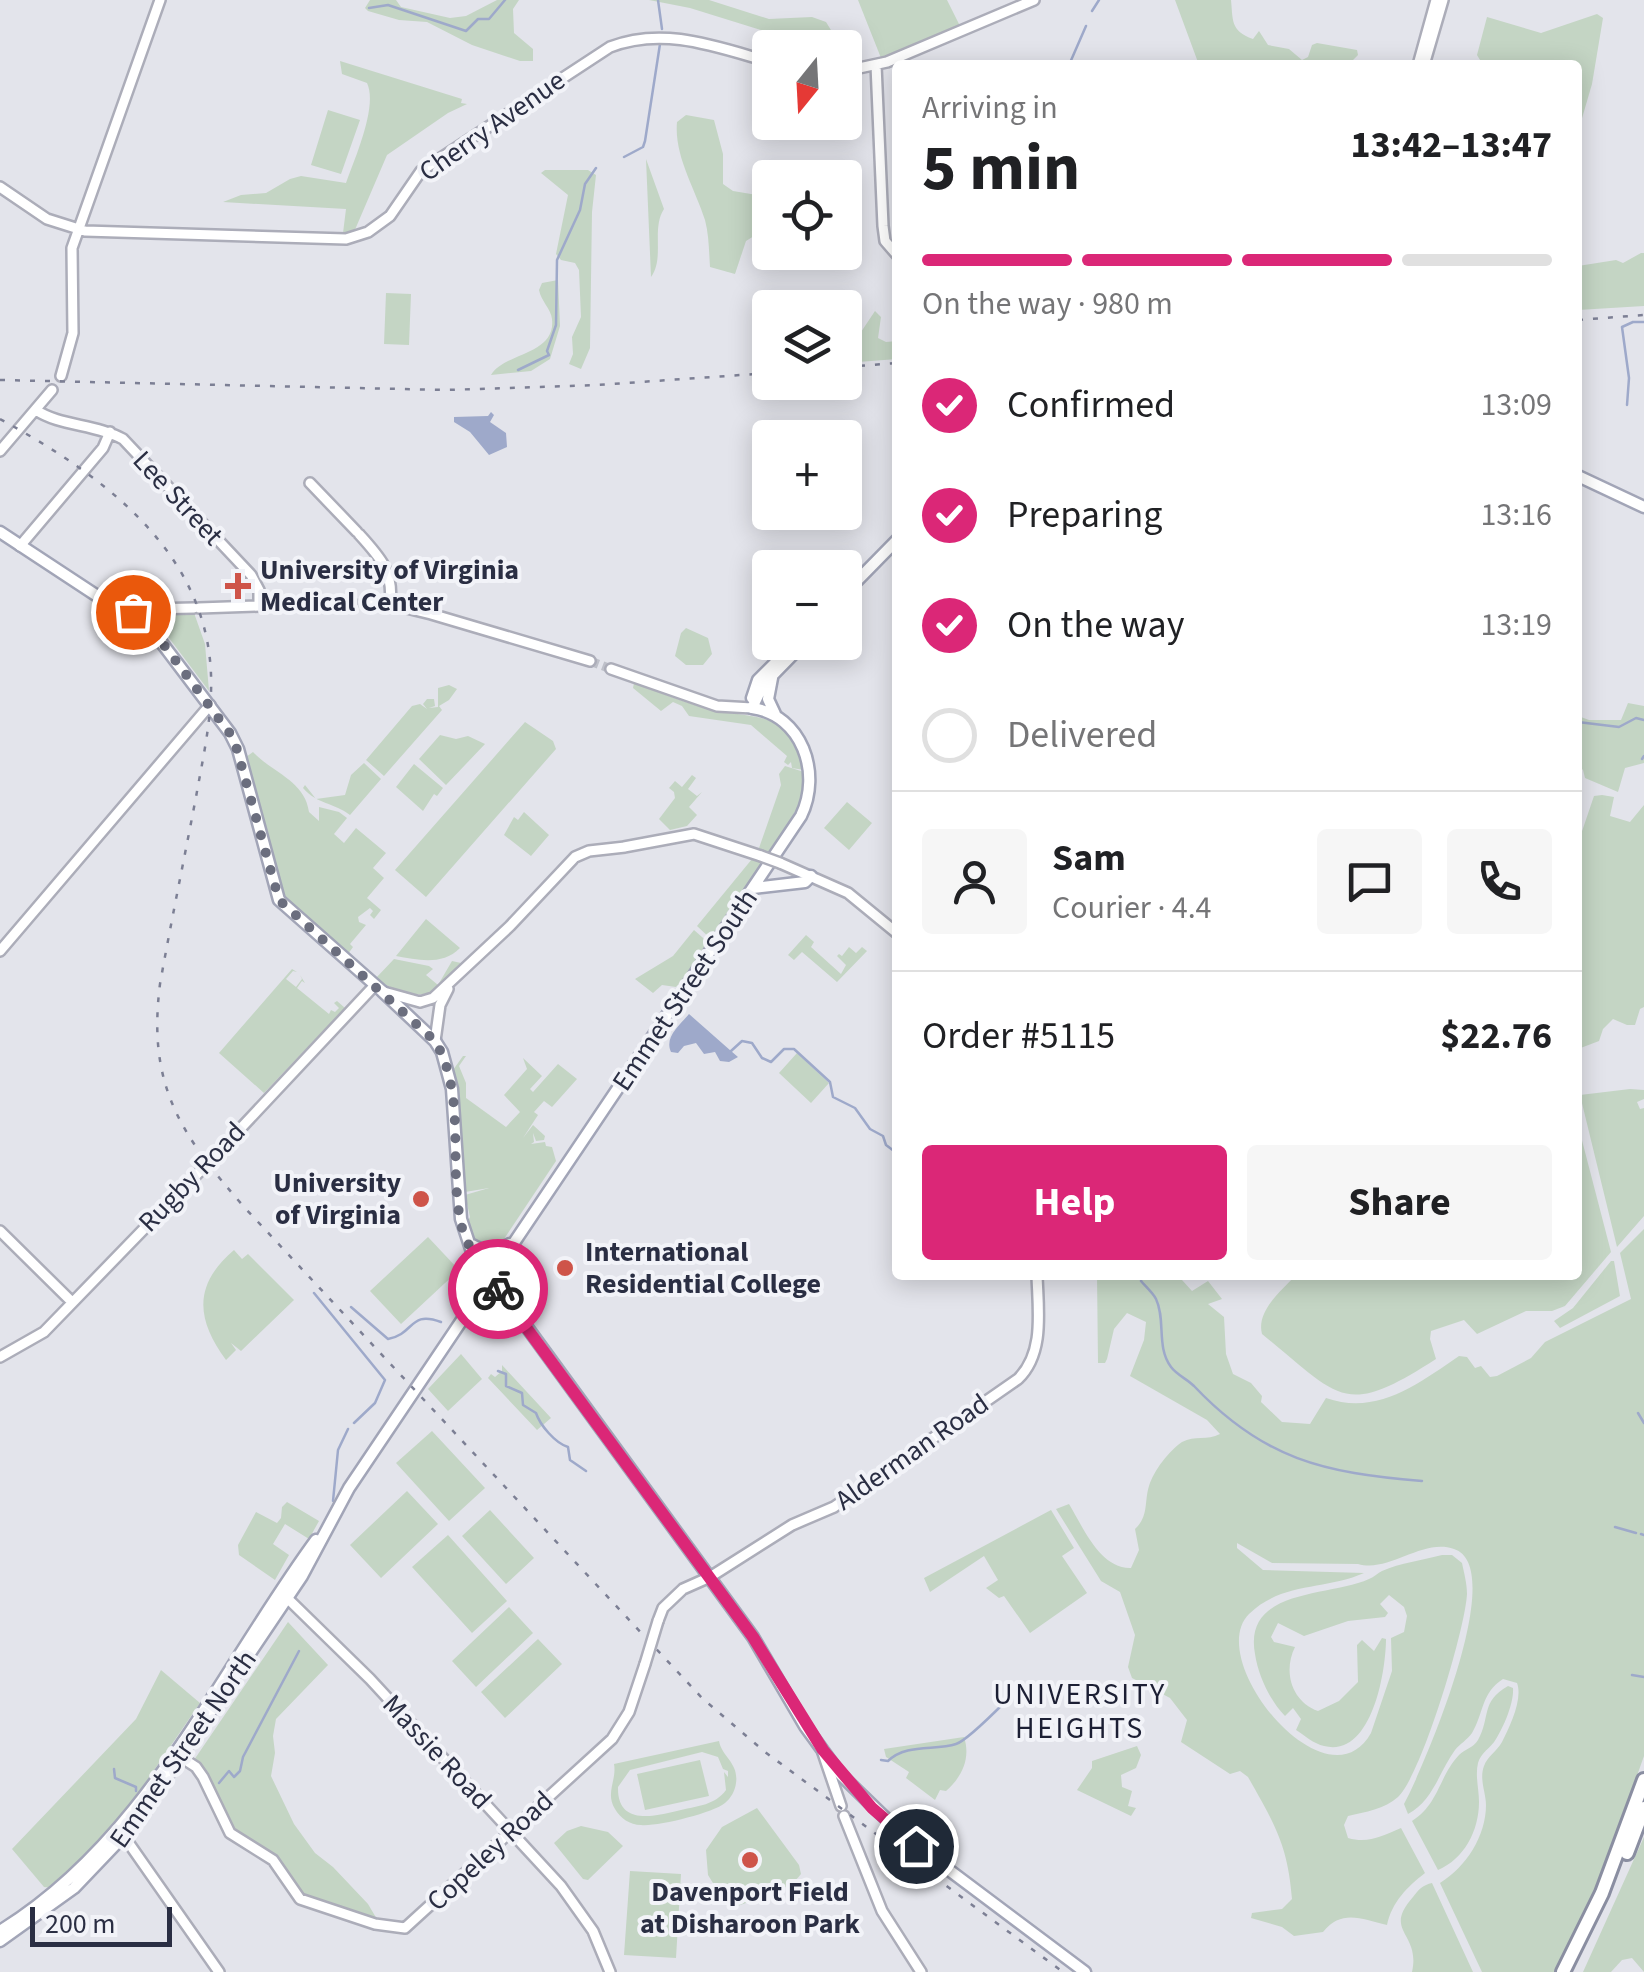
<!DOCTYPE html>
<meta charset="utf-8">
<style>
body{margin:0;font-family:"Source Sans 3",sans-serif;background:#f6f6f6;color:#202124;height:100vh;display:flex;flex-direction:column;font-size:38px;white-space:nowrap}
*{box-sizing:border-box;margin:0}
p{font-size:32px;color:#757577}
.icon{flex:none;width:55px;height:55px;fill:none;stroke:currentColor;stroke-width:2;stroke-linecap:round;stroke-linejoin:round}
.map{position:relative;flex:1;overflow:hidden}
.details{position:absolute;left:892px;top:60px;width:690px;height:1220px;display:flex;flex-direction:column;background:#fff;border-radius:10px;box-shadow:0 5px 25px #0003}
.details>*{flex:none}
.needle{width:65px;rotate:198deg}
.buttons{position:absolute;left:752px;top:30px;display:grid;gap:20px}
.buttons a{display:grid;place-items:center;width:110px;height:110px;border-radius:10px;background:#fff;box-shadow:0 5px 25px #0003;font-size:50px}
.scale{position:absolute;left:30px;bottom:25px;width:142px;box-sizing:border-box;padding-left:10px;border:5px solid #2a2e43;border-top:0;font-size:28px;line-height:35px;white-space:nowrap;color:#2a2e43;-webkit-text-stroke:8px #f2f3f8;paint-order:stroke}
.pin{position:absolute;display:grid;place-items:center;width:85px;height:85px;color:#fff;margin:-42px;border:5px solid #fff;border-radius:50%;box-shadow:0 2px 10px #0007}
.courier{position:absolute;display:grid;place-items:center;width:100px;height:100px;margin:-50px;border:8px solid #db2777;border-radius:50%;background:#fff;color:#222;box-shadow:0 2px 12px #0007}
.overview em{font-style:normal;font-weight:700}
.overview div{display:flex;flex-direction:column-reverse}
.overview{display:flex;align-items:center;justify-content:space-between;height:170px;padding:0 30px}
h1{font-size:65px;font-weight:700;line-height:75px}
.bar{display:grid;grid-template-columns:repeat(4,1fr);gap:15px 10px;align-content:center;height:120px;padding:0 30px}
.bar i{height:12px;border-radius:8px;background:#e0e0e0}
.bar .active{background:#db2777}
.bar p{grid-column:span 4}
.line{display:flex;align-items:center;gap:25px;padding:0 30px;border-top:2px solid #e0e0e0}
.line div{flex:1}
.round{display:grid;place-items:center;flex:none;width:105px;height:105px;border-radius:10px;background:#f6f6f6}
ol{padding:0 30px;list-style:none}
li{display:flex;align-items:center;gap:30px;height:110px}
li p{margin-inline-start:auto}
li .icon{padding:10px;border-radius:50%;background:#db2777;color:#fff;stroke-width:4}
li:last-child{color:#757577}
li i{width:55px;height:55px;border:5px solid #e0e0e0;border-radius:50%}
.cta{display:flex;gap:20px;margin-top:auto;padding:20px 30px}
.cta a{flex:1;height:115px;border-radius:10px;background:#db2777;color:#fff;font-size:40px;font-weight:700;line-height:115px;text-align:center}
.cta a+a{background:#f6f6f6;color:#202124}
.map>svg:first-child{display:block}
.green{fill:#c4d5c4;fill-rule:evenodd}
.water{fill:#9ea9ca}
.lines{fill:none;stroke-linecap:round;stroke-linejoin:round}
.stream{stroke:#9ea9ca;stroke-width:2.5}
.secondary-tunnel{stroke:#bec0c9;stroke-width:9;stroke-dasharray:9 4.5;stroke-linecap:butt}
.secondary-casing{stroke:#acadb9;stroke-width:14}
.primary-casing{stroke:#a2a5b7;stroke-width:15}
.highway-casing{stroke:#8a8ea1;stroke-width:18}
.secondary{stroke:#fff;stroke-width:9}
.primary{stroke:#fff;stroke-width:10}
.highway{stroke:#fff;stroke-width:12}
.rail{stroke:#7c7f94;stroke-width:2.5;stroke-dasharray:5 10;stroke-linecap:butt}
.secondary-bridge-casing{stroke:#acadb9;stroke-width:14;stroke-linecap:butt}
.secondary-bridge{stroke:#fff;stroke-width:9}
.done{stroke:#6b6e7e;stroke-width:10;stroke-dasharray:0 18}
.route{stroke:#db2777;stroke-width:12}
.poi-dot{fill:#ce5449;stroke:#f2f3f8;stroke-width:4}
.labels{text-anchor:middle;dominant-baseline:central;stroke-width:8;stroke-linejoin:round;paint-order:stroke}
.street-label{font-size:28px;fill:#2a2e43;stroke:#f2f3f8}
.poi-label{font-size:28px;font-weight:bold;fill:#2a2e43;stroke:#f2f3f8;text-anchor:start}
.neighbourhood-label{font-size:30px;letter-spacing:2.5px;fill:#1c1f34;stroke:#f2f3f8}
</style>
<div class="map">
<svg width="1644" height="1972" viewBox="0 0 1644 1972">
<rect width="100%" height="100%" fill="#e3e4eb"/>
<path class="green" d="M370,0h26l5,7 49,11 16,-2 31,-16h22l-6,9 1,24 19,16v12h-13l-48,-16 -45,-23 -28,-2 -31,-9 -3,-3z
M649,0h60l60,19 43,-2 14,5 8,13 -2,4 -11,1 -18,-6 -23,2 -90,-28z
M858,0h89l13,26 -79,32z
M1175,0h56c2,19 -1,31 22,39l6,-8 9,14 21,4 13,11 6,-3 4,-12 5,-2 40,7 1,5 -10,10h-149z
M1597,14l6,4 -11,66 -14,48v-67h-95l-6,-10 10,-38 54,16z
M340,61l122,38 -1,4 6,1 -19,9 -61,42 -33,77 -11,1 3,-24 -123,-7 18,-7 25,-2 24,-14 11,-3 45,7c9,-25 32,-77 21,-100l-25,-9z
M328,110l32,10 -19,54 -30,-9z
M686,115l28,5 9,34v30l10,7 24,4 13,18v13l-24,15 -11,33 -25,-7c-1,-15 -1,-32 -5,-47 -10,-32 -31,-64 -28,-98z
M646,159l18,50c-13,20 1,49 -13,68z
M545,170h43l8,5 -4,37 -2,136 -9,21 -12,-5 4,-10 -1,-17 9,-20 -2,-47 -4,-7 -14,-3 -5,-6 12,-59 -27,-22z
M1641,253h3v53l-66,4v-44l38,-6 7,3z
M558,280l2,46 -10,33 -19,12 -40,4c14,-23 65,-20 61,-56 -1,-10 -11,-18 -13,-29l3,-7z
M386,293l25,1 -2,51 -25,-1z
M875,311l6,6 -3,21 8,4 11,-1v18l-52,4v-18l12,-7z
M193,610l12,34 4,47 -43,-57 -23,-17 6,-6z
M686,628l22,10 4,16 -9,11h-17l-11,-9 6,-23z
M634,683c22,8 44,17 67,24 45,14 95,-2 103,63l-12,-2 -1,-6 -3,3 -4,-3 3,-6 -36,-31 -62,-9 -7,-10 -9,-4 -12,9 -28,-23z
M449,685l8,4 -8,11 -10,6 3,4 -58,66 -18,-16 46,-54 8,-2 7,5 -4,-5 4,-5h7l1,7 -6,2 9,-1v-19z
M1628,703l16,3v57l-19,5 -7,24 -33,-14 -2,-8 -5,-5v-61l3,13 8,3h32z
M525,722l28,19 3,8 -130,148 -31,-27z
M440,735l16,4 12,-3 17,8 -39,41 -27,-26z
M253,752c20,21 52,29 56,60l10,9v-14l20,5 8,6 -13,16 10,9 12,-15 30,25 -13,15 11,10 -17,20 14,12 -7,9 -4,-4 3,-4 -3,-3 -12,9 1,5 7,3 -16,19 3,3 -5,7 -63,-50 -7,-12 -32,-135z
M364,763l17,16 -31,36c-17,-13 -32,-10 -47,-27l2,-3 11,14 29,-4 6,-20z
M414,764l29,24 -6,8 -3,-2 -11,17 -27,-24z
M785,766l19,6 -2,27 -31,55 -12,-6 22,-63 -2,-11z
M692,775l4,3 -8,11 9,7 5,-4 -13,15 8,8 -10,11 -17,4 -11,-11 16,-21 -1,-6 -5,-4 6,-7 7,6z
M1602,795l12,2 -4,19 20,6 14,-17v202l-4,2 -5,16h-8l-14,-6 -10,10 -4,12 -21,8v-206l16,-47z
M847,802l25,21 -23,27 -25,-22z
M524,812l25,23 -18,21 -27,-21 10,-18 4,3z
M752,859l13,3 -52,79 -16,-15z
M426,919l34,29c-18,18 -42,12 -64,8z
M694,930l16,14 -29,39 -5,4 -14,-2 -9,8 -18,-14 38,-23z
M806,935l8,7 -3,5 30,27 5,-9 -9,-9 2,-2 3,2 7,-9 7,6 6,-6 5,4 -30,31 -35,-30 -8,8 -6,-5z
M394,959l35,7 4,3 -7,6 12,10 14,-24 9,2c-18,19 -26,38 -55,29 -11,-3 -21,-6 -30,-14z
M292,969l5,3 -4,-1 -7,8 10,8 6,-8 -2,-4 5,8 -3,-2 -5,7 32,26 2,-4 4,2 4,-4 -5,-5 3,-2 8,7 -81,85 -45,-40z
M797,1053l32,30 -18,20 -32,-30z
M463,1056h3l-7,10 7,17v15l40,29 14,-15 -16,-17 23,-26 -4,-11 19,18 -12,13 3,3 25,-28 19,15 -25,28 -8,-6 -10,11 4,3 -15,23 10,-13 12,11 -1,4 -8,1 -3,-8 1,9 -3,2 14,-2 1,4 6,1 4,14 -52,78 2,2 -13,8 -18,-7 -7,-21 2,-4 -5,-22 24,-7 -24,4 -6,-105 -6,-17z
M1630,1089l14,1v9l-7,3 3,7 4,-1v108l-27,31 -37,-152z
M1578,1125l33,127 -46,54 -13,5h-26l-49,23 -13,-14 -33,11 -1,8 6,20c-93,60 -95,39 -174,-25 -6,-23 19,-43 34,-59h282z
M1644,1229v527l-47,132 -43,84h-72l-42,-89c26,-16 46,-47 46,-78 0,-12 -7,-26 -2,-39 3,-9 13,-15 18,-24 8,-16 21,-43 15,-59l-14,-4c-22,14 -19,34 -31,54 -5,7 -12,11 -17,17 -16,22 -22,51 -47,64l-4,-10c19,-35 106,-237 50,-255 -32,-11 -64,24 -96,15l-86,-1 -35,-20v5l26,22 101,3c-38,17 -83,9 -115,41 -46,46 78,197 122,119l21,-62 -1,-33 13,-6 3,-16 -3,-9 -15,-12 -9,9 8,9 -3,4 -37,4 -44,15 -26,-13 -7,14 3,5 21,5c-12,24 -4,54 23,64l21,-10 19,-19 -1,-37 5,-5 12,11 8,-13 4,1c0,32 -14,119 -62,107 -10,-2 -20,-11 -28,-16l5,-11 -8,-11 -8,8c-15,-15 -27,-41 -30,-62 -12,-66 74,-57 114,-75 5,-2 9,-6 13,-8 18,-8 41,-11 60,-16h10l10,8c2,10 5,20 5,31 -2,36 -45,180 -69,203 -13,12 -33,15 -50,19l-4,9 4,13c20,6 34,-2 53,-10l24,45c-18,14 -33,29 -38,52 -26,-6 -45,-16 -64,7l-29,4 -12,-9 -31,-9 1,-5 30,-4 10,-10c-4,-54 -18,-76 -44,-122l-8,-6 -10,3 -49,-32 6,-22 -17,-22 -38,-20 -4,-11 7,-32 -15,-43 -19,-11 -45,-72 13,-5c14,23 31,65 62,64l8,-18 -4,-21c14,-13 9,-27 14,-43 5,-16 20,-35 33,-44 13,-7 25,-1 38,-8l-13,-14 -77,-44 14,-36 2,-18 -19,-9 -13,16 -7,30 -2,4h-7l-1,-88h86l-1,5 10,11 16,-10 14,18 -14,5 16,13 2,37 7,20 18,9 11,13 -1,6 21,20 28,2 16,-26c51,18 92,-14 133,-42l8,1 8,11 6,-2 9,11 7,-1 34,-18 14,-16 86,-43 -11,-46z
M428,1237l31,33 -58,54 -31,-33z
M234,1250l8,9 6,-5 46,46 -53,51 -10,-8 5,7 -10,10c-30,-41 -33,-75 8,-110z
M1611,1261h3l6,35 -60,32 -6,-7 19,-13z
M461,1354l21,25 -34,32 -20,-22z
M502,1365l49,53 -14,12 -49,-52 3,-4 4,3 7,-6z
M432,1431l53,57 -36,33 -53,-58z
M407,1491l31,33 -57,54 -31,-33z
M287,1502l32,19 -10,18 -24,-15 -12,20 16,11 -14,25 -36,-25 -1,-10 18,-33 21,11 4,-5 1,-11z
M490,1510l44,48 -28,26 -44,-48z
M1051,1510l23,38 -12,8 25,37 -57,40 -26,-37 -5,2 -13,-10 12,-8 -14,-24 -54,36 -6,-14z
M448,1535l59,66 -35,32 -60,-66z
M509,1607l24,26 -57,54 -24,-26z
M288,1622l40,43 -52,54 -3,17 2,17 -4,23 23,48 21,29 18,14 35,37 10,17 -75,-23 -30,-44 -34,-19 -14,-20 -10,-25 -21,-30z
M538,1639l24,25 -57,54 -24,-26z
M161,1670l39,33 -80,117 -67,68 -9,-1 -32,-38 124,-130z
M1508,1686l5,2c1,15 -9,38 -17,51 -5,9 -15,13 -18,24 -3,13 1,26 1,39 0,29 -15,57 -41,68l-26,-49c27,-17 27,-45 47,-66 6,-6 14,-7 19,-15 13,-23 2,-38 30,-54z
M964,1737c7,21 -2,40 -18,54l-6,-1 -5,10 -29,-22 3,-6 -23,-15 -2,-8z
M719,1741c3,16 20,22 17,42 -1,8 -5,15 -11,20 -12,10 -69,24 -84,22 -11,0 -21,-7 -26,-16 -10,-16 2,-29 -1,-45zM702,1752l16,5 5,12 5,2v6l-4,-5 2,18c-11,15 -28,16 -45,20 -25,6 -64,17 -63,-23l12,-17z
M1137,1746l4,9 -5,13 -15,7 1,12 10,4 -4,15 8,2 -5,8 -54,-26 15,-22v-7z
M700,1760l9,36 -64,14 -8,-36z
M757,1808l42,57 2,9c-11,17 -51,27 -72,35l-21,-34 -2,-25 16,-23z
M581,1826l27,6 15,14 -35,34 -5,-1 -29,-36 13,-12z
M1644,1837v135l-12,-14 -10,2 -11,12h-28z
M630,1871l51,3 -5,84 -52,-3z
M1432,1883l41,89h-61c9,-40 -30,-40 1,-75 6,-8 10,-12 19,-14z"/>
<path class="water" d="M491,412l3,3 -4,7 16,11 1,14 -18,8 -19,-23 -16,-10v-5l34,-1z
M689,1014l42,37 7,6 -9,5 -9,-1 -5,-9 -11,2 -8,-11 -12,3 -6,7 -7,-1c-7,-15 9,-27 18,-38z"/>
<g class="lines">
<path class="stream" d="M658,0l4,29
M369,8l19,-3 78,26 12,-12h11l16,-19
M1092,11l7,-11
M1069,65l17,-39
M624,157l19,-10 2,-6 15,-97
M518,370l31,-15 -2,-4 9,-26 1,-65 23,-50 5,-26 11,-16
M1627,405l2,-27 -7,-51 11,-5h11
M1578,722l41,5 17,-9 8,2
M1642,759l2,-3
M731,1051l11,-10 10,2 10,15 9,4 13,-13h10l36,33 3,15 22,11 15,21 13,7 3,9 12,9
M1142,1275l-1,6c4,5 12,12 15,18 10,21 0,48 15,68 6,8 16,12 23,19 69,73 129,87 228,95
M1161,1275h4
M314,1293l71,87 -10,23 -21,20
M351,1307l37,32c27,-5 21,-29 53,-17
M498,1371l8,3v12l16,7 1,12 13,8c4,12 19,30 32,34l2,13 16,11
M1638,1413l6,10
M333,1501l5,-51 10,-21
M1615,1527l21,6
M1641,1534l3,1
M1632,1675l12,2
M881,1760l7,1c18,-18 47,-10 68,-17 10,-3 40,-33 49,-42
M114,1769l1,9 21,9v4
M219,1783l10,-12 5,6 6,-6 3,-14 56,-106"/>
<path class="secondary-tunnel" d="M340,603h26
M590,661l21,8"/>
<g class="secondary-casing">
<path id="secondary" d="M876,65l7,161 2,15 13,15
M1418,65l18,-65
M1424,65l19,-65
M845,71l42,-9 147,-62
M0,187l47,32 38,12 261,8 22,-7 22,-16 31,-45 189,-124c54,-21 107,0 160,15
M61,376l12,-43 -1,-85 88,-248
M36,410c23,16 60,14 87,29l128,136 8,15v16
M0,451l52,-61
M310,483l47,49
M359,534c21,23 35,38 31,70
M20,546l83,-98 7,-16
M366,603l24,1 41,10 159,47
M291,605l49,-2
M199,608l88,-3
M128,616l17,-7 49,-1
M611,669l106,37 35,2
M624,847l70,-13 67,22
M780,863l68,30 50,41
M0,951l210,-246
M384,992l36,10 13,-4 77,-72 65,-69 14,-6 36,-4
M435,1041l5,-36 8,-16
M211,1160l164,-175
M0,1231l72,71
M0,1357l44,-25 158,-163
M284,1595l86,84 191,207 32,45 17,41
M658,1621l5,-13 20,-19 27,-12 82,-52 42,-18 184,-128c27,-26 20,-69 19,-104
M823,1753l18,53
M176,1754l20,13 7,10 27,56 43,27 27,39 75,25 30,4 207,-189 17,-27 16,-48
M844,1816l38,95 39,61
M121,1832l98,140"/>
</g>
<g class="primary-casing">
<path id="primary" d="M1578,476l66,31
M0,532l155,102 75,99 8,16 41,151 103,91 53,50 7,11 10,37 9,130 11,33 281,385 52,89 35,48 65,63 180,135
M845,593l53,-54
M772,678l-4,21 7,15
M752,698l6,-18 31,-31
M752,708l11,-23 42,-43
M753,888l52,-6 6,-6
M472,1245l18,9 20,-10
M0,1931c147,-90 217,-256 316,-391
M0,1941l74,-53 61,-64 167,-248 47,-88 452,-672c21,-43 1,-101 -49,-108"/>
</g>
<g class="highway-casing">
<path id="highway" d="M1627,1853l17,-45
M1563,1972l39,-79 42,-113"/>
</g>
<use href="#secondary" class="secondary"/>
<use href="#primary" class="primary"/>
<use href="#highway" class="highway"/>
<path class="rail" d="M1578,320l66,-5
M845,367l53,-4
M0,380l446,10 151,-5 173,-12
M0,419c106,58 216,138 211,273 -1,36 -9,71 -15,105 -12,63 -25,125 -36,187 -13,102 21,151 85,224l457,490 63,54 298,220"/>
<g class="secondary-bridge-casing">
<path id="secondary-bridge" d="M761,856l19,7
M202,1169l9,-9
M645,1664l13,-43"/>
</g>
<use href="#secondary-bridge" class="secondary-bridge"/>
</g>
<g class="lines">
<path class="done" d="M133,612l-5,4 33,25 73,98 45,161 156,141c33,56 12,126 27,187 7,23 22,41 36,61"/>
<path class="route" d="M498,1289l255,348 70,113 49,58 44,38"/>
</g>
<g class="poi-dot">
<path d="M233 571h10v10h10v10h-10v10h-10v-10h-10v-10h10z"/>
<circle cx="421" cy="1199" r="10"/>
<circle cx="565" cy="1268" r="10"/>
<circle cx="750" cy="1860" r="10"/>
</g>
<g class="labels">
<g class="street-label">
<text transform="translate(492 126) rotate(-35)">Cherry Avenue</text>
<text transform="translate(178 498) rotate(47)">Lee Street</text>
<text transform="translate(685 990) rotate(-56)">Emmet Street South</text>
<text transform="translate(192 1177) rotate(-46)">Rugby Road</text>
<text transform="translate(912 1452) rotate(-35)">Alderman Road</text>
<text transform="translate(183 1749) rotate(-55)">Emmet Street North</text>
<text transform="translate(437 1752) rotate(47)">Massie Road</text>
<text transform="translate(490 1851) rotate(-43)">Copeley Road</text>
</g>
<g class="poi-label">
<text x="260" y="570">University of Virginia<tspan x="260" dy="32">Medical Center</tspan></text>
<text x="401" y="1183" text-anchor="end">University<tspan x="401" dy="32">of Virginia</tspan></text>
<text x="585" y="1252">International<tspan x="585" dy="32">Residential College</tspan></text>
<text x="750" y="1892" text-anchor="middle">Davenport Field<tspan x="750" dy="32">at Disharoon Park</tspan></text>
</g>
<g class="neighbourhood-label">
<text x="1080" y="1694">UNIVERSITY<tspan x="1080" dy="34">HEIGHTS</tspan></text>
</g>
</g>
</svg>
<div class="buttons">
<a><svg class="needle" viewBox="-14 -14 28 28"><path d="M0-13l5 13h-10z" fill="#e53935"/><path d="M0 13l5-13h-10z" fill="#757577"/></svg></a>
<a><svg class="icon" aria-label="locate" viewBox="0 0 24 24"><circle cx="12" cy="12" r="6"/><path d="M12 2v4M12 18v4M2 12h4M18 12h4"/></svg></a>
<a><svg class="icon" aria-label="layers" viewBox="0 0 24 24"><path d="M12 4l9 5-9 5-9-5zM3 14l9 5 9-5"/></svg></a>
<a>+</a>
<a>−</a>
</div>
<div class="scale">200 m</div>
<div class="pin" style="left:133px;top:612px;background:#ea580c"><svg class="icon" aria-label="bag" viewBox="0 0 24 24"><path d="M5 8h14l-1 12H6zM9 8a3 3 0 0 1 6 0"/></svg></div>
<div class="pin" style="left:916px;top:1846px;background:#1f2937"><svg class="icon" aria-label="home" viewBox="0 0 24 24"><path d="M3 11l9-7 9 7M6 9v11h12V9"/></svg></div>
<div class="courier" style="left:498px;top:1289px"><svg class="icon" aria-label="bike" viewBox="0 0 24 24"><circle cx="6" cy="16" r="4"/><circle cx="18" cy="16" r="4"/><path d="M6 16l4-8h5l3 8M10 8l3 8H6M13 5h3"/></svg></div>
<section class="details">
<div class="overview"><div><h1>5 min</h1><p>Arriving in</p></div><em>13:42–13:47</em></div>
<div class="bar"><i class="active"></i><i class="active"></i><i class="active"></i><i></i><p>On the way · 980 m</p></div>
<ol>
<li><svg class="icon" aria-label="check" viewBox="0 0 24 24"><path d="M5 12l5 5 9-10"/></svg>Confirmed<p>13:09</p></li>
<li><svg class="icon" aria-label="check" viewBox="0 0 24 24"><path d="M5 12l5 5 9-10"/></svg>Preparing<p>13:16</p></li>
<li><svg class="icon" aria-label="check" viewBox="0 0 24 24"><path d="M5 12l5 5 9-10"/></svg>On the way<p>13:19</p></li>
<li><i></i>Delivered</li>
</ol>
<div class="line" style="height:180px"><a class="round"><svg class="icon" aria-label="person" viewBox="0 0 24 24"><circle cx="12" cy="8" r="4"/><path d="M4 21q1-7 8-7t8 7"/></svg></a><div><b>Sam</b><p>Courier · 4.4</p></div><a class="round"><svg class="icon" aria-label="chat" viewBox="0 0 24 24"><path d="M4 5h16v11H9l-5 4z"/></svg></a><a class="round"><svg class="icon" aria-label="phone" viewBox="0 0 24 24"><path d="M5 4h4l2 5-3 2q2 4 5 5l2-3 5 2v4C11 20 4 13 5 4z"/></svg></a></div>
<div class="line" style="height:130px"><div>Order #5115</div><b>$22.76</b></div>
<div class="cta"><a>Help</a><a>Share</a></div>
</section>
</div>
